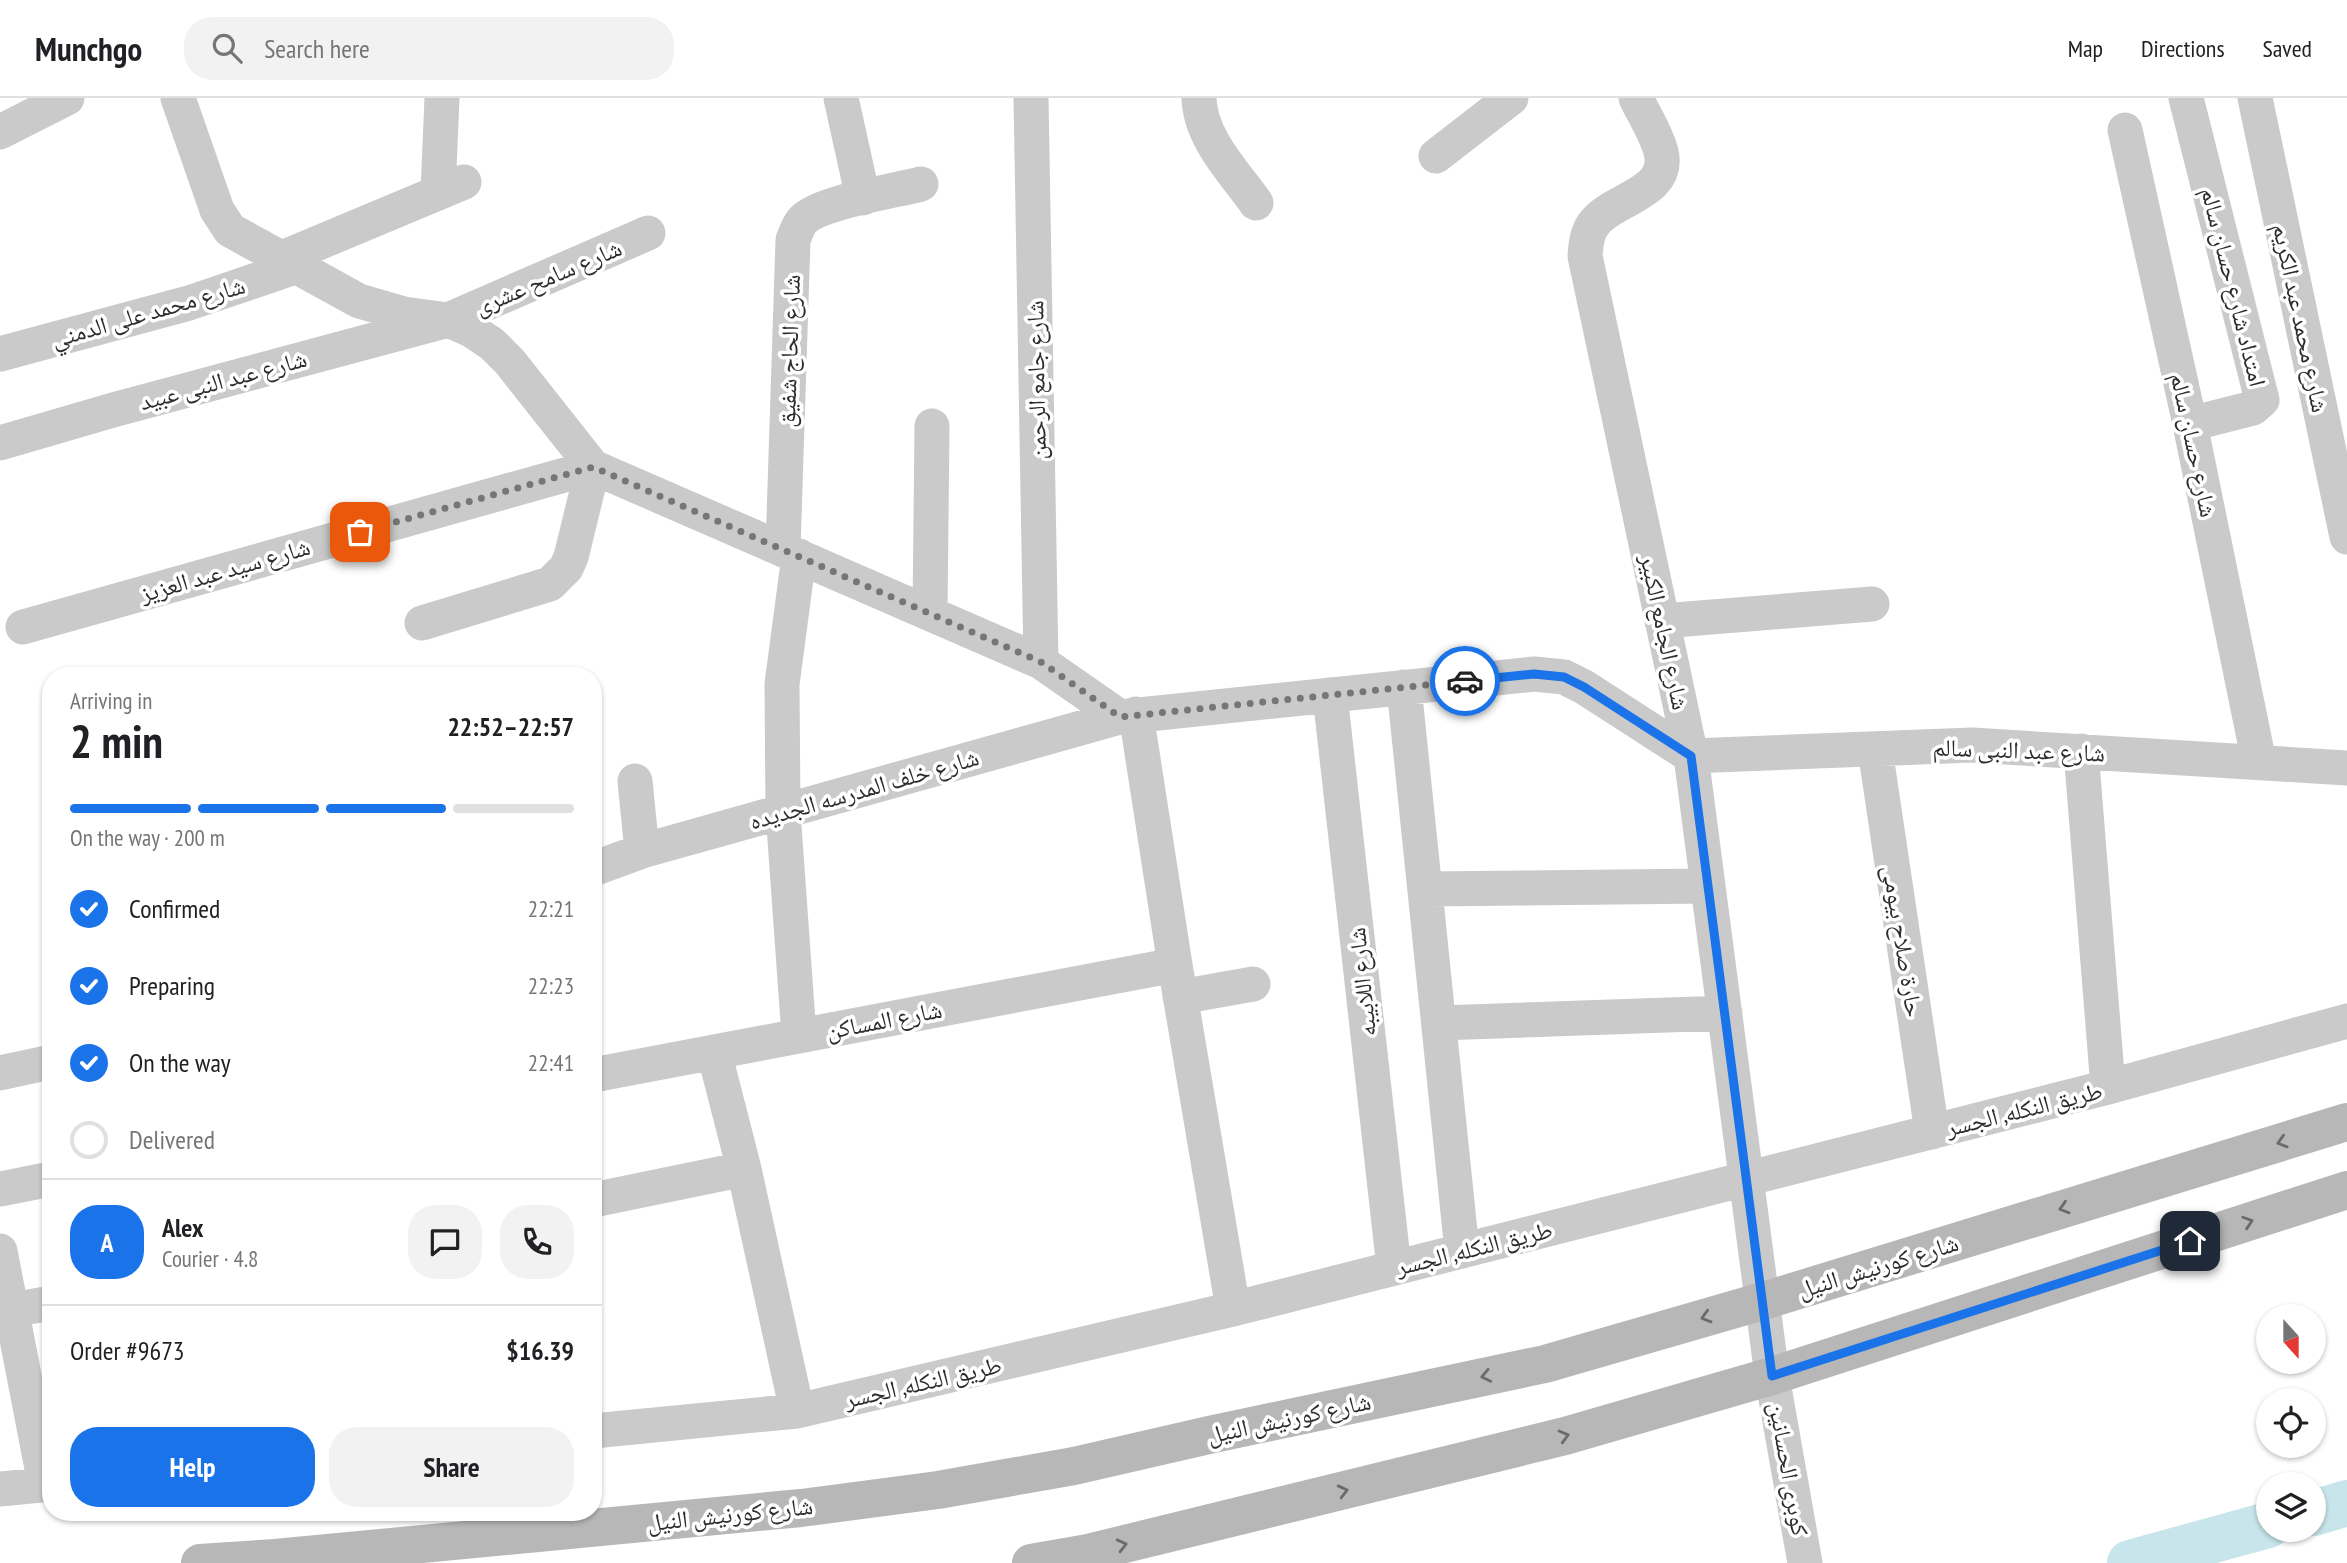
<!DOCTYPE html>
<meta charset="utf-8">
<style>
body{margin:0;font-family:"PT Sans Narrow","Noto Naskh Arabic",sans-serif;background:#f2f2f2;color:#202124;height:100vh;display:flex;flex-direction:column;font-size:26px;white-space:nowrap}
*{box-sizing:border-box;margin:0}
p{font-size:23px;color:#757577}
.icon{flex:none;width:38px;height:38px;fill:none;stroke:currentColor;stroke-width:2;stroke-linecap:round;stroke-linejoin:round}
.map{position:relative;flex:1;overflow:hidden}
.sheet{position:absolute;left:42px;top:569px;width:560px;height:854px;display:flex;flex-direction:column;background:#fff;border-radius:28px;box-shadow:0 2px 5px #0004}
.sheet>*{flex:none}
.needle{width:46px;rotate:159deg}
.controls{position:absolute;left:2256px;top:1206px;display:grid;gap:14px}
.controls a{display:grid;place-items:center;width:70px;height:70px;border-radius:50%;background:#fff;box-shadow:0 2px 5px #0004;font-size:35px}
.pin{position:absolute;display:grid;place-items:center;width:60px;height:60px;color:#fff;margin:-30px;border-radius:14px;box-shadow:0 4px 10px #0006}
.courier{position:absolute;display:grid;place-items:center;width:70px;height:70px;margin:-35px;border:5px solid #1a73e8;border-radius:50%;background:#fff;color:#222;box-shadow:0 2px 9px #0007}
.head em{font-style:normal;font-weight:800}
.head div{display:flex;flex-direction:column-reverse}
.head{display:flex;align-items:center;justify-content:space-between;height:119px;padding:0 28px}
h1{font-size:46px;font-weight:800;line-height:52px}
.bar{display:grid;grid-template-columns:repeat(4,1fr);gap:10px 7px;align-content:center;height:84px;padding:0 28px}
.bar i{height:9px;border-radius:5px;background:#e0e0e0}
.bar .current{background:#1a73e8}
.bar p{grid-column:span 4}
.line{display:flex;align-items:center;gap:18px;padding:0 28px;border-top:2px solid #e0e0e0}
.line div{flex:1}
.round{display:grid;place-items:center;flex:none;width:74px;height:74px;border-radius:28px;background:#f2f2f2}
ol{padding:0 28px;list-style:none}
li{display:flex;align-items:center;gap:21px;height:77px}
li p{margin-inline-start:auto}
li .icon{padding:7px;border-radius:50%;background:#1a73e8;color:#fff;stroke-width:4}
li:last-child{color:#757577}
li i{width:38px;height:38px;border:4px solid #e0e0e0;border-radius:50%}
.action{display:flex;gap:14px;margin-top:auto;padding:14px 28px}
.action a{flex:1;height:80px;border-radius:28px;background:#1a73e8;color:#fff;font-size:28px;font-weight:800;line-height:80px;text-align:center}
.action a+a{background:#f2f2f2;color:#202124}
header{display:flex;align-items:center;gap:42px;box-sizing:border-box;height:98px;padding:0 35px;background:#fff;border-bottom:2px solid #e0e0e0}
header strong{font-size:33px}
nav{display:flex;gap:38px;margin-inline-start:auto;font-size:24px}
.search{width:490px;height:63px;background:#f2f2f2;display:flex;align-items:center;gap:18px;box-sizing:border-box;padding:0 24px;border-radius:28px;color:#757577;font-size:26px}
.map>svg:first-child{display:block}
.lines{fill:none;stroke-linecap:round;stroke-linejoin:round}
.canal{stroke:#c7e5ea;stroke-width:46}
.minor{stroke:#cacaca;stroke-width:35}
.secondary{stroke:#b7b7b7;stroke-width:38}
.oneway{stroke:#6b6b6b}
.done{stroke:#767676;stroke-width:7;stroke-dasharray:0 12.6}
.route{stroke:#1a73e8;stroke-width:9}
.labels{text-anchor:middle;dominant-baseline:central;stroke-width:7;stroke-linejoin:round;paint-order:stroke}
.street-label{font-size:24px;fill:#2d2d2d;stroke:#fff}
</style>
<header>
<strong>Munchgo</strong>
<div class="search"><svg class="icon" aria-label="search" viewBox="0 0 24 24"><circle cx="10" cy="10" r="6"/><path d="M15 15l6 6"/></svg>Search here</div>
<nav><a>Map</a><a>Directions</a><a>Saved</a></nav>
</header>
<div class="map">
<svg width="2347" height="1465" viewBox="0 0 2347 1465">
<rect width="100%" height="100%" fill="#fff"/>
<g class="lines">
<path class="canal" d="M2314,1415l33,-10
M2130,1465l138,-38"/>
<path class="minor" d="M178,0l39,112 13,20 129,71 45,13 44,6 23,10 21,14 18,18 83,105 -22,90 -5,11 -16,16 -128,39
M841,0l22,100
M1031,0l10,564
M1199,0c1,40 35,74 57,105
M1636,0c8,17 20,35 25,54 10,40 -45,46 -65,69 -9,10 -10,22 -11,35l106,500 81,620 33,187
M2186,0l76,302 -9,8 -63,16
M2255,0l92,439
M2125,32l65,294 69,338
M0,34l67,-34
M1436,58l75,-58
M438,95l4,-95
M280,161l184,-77
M0,256l189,-51 106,-36
M0,345l113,-33 335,-90 200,-87
M783,451l10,-309c3,-7 5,-15 10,-20 17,-18 92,-29 118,-36
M930,515l2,-187
M1662,523l210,-17
M23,529l570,-160 448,195 79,55
M1404,589l58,564
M1330,597l64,573
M1136,616l39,251 58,344
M1875,651l57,383
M2081,653l27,336
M635,683l7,70
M593,771l49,-18 478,-134 414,-43 30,3 20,10 107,69 281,-11 375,23
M1425,791l283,-3
M1180,899l73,-13
M1439,925l286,-10
M799,938l-16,-224 -1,-128 17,-128
M714,954l30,117 53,242
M0,975l51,-11
M593,977l582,-110
M0,1091l51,-10
M593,1102l151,-31
M0,1153l45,233
M12,1212l39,-7
M593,1333l204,-20 436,-102 875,-222 239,-66
M0,1391l51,-5"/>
<path class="secondary" d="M200,1465l75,-5 526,-50 137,-18 136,-24 135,-31 336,-71 218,-63 584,-179
M1031,1465l57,-10 477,-117 207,-60 575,-186"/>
</g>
<defs><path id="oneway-chevron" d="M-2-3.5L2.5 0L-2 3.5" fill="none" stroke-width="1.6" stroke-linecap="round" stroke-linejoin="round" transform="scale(1.75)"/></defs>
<g class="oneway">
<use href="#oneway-chevron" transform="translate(2282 1044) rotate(163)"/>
<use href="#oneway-chevron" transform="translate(2064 1110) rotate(163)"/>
<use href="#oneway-chevron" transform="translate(2248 1124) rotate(-18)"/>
<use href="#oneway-chevron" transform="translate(1706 1219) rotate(164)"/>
<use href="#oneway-chevron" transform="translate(1486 1278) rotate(168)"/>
<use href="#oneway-chevron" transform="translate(1564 1338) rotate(-15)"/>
<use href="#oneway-chevron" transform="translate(1343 1393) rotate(-14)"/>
<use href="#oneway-chevron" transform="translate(1122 1447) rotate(-14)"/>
</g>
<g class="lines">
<path class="done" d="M360,434l233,-65 448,195 79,55 345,-36"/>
<path class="route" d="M1465,583l69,-7 30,3 20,10 107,69 81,620 418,-135"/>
</g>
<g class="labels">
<g class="street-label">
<text transform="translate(548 179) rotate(-23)">شارع سامح عشرى</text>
<text transform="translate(2234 189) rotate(76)">امتداد شارع حسان سالم</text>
<text transform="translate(148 214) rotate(-16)">شارع محمد على الدمني</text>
<text transform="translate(2301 220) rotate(78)">شارع محمد عبد الكريم</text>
<text transform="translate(789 253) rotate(-88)">شارع الحاج شفيق</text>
<text transform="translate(223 282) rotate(-15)">شارع عبد النبى عبيد</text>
<text transform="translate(1036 282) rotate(-91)">شارع جامع الرحمن</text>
<text transform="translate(2194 347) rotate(78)">شارع حسان سالم</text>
<text transform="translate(225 472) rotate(-16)">شارع سيد عبد العزيز</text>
<text transform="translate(1665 534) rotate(78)">شارع الجامع الكبير</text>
<text transform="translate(2019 652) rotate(2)">شارع عبد النبى سالم</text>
<text transform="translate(864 691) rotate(-16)">شارع خلف المدرسه الجديده</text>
<text transform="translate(1903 843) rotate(81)">حارة صلاح بيومى</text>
<text transform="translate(1362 884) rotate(-96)">شارع اللابيبه</text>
<text transform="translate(884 922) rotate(-11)">شارع المساكن</text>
<text transform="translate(2024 1011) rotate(-14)">طريق النكله, الجسر</text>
<text transform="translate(1474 1150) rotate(-14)">طريق النكله, الجسر</text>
<text transform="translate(1878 1168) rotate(-17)">شارع كورنيش النيل</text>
<text transform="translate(923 1284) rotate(-13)">طريق النكله, الجسر</text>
<text transform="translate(1289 1320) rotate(-12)">شارع كورنيش النيل</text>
<text transform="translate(1789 1371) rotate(80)">كوبرى الحسانين</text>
<text transform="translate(730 1416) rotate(-6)">شارع كورنيش النيل</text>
</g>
</g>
</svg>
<div class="controls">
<a><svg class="needle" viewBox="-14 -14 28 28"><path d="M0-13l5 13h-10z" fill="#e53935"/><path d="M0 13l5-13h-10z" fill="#757577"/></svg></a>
<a><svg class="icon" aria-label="locate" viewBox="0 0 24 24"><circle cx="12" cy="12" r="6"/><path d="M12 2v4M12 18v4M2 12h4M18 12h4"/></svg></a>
<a><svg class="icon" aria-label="layers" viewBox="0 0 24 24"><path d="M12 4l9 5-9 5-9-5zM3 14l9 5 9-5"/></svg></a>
</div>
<div class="pin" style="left:360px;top:434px;background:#ea580c"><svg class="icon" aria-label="bag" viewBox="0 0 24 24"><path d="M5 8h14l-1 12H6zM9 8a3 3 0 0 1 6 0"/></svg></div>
<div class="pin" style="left:2190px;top:1143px;background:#1f2937"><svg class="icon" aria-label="home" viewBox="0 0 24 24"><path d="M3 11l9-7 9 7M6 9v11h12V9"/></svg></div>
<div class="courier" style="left:1465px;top:583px"><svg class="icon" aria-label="car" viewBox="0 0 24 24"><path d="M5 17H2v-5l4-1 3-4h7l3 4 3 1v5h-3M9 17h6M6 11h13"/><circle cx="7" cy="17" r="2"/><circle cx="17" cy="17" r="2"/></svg></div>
<section class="sheet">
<div class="head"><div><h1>2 min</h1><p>Arriving in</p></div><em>22:52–22:57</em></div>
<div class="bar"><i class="current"></i><i class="current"></i><i class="current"></i><i></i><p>On the way · 200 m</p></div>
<ol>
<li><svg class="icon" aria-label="check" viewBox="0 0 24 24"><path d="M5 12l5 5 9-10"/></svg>Confirmed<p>22:21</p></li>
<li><svg class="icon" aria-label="check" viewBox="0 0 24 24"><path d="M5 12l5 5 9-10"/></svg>Preparing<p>22:23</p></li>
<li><svg class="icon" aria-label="check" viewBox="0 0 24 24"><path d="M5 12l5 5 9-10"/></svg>On the way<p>22:41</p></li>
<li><i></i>Delivered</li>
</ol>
<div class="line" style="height:126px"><b class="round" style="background:#1a73e8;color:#fff">A</b><div><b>Alex</b><p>Courier · 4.8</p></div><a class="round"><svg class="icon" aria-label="chat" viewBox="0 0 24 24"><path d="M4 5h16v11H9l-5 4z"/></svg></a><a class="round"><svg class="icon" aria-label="phone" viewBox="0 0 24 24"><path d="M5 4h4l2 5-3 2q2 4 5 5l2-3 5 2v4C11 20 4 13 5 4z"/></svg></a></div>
<div class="line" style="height:91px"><div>Order #9673</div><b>$16.39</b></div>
<div class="action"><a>Help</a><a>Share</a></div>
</section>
</div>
